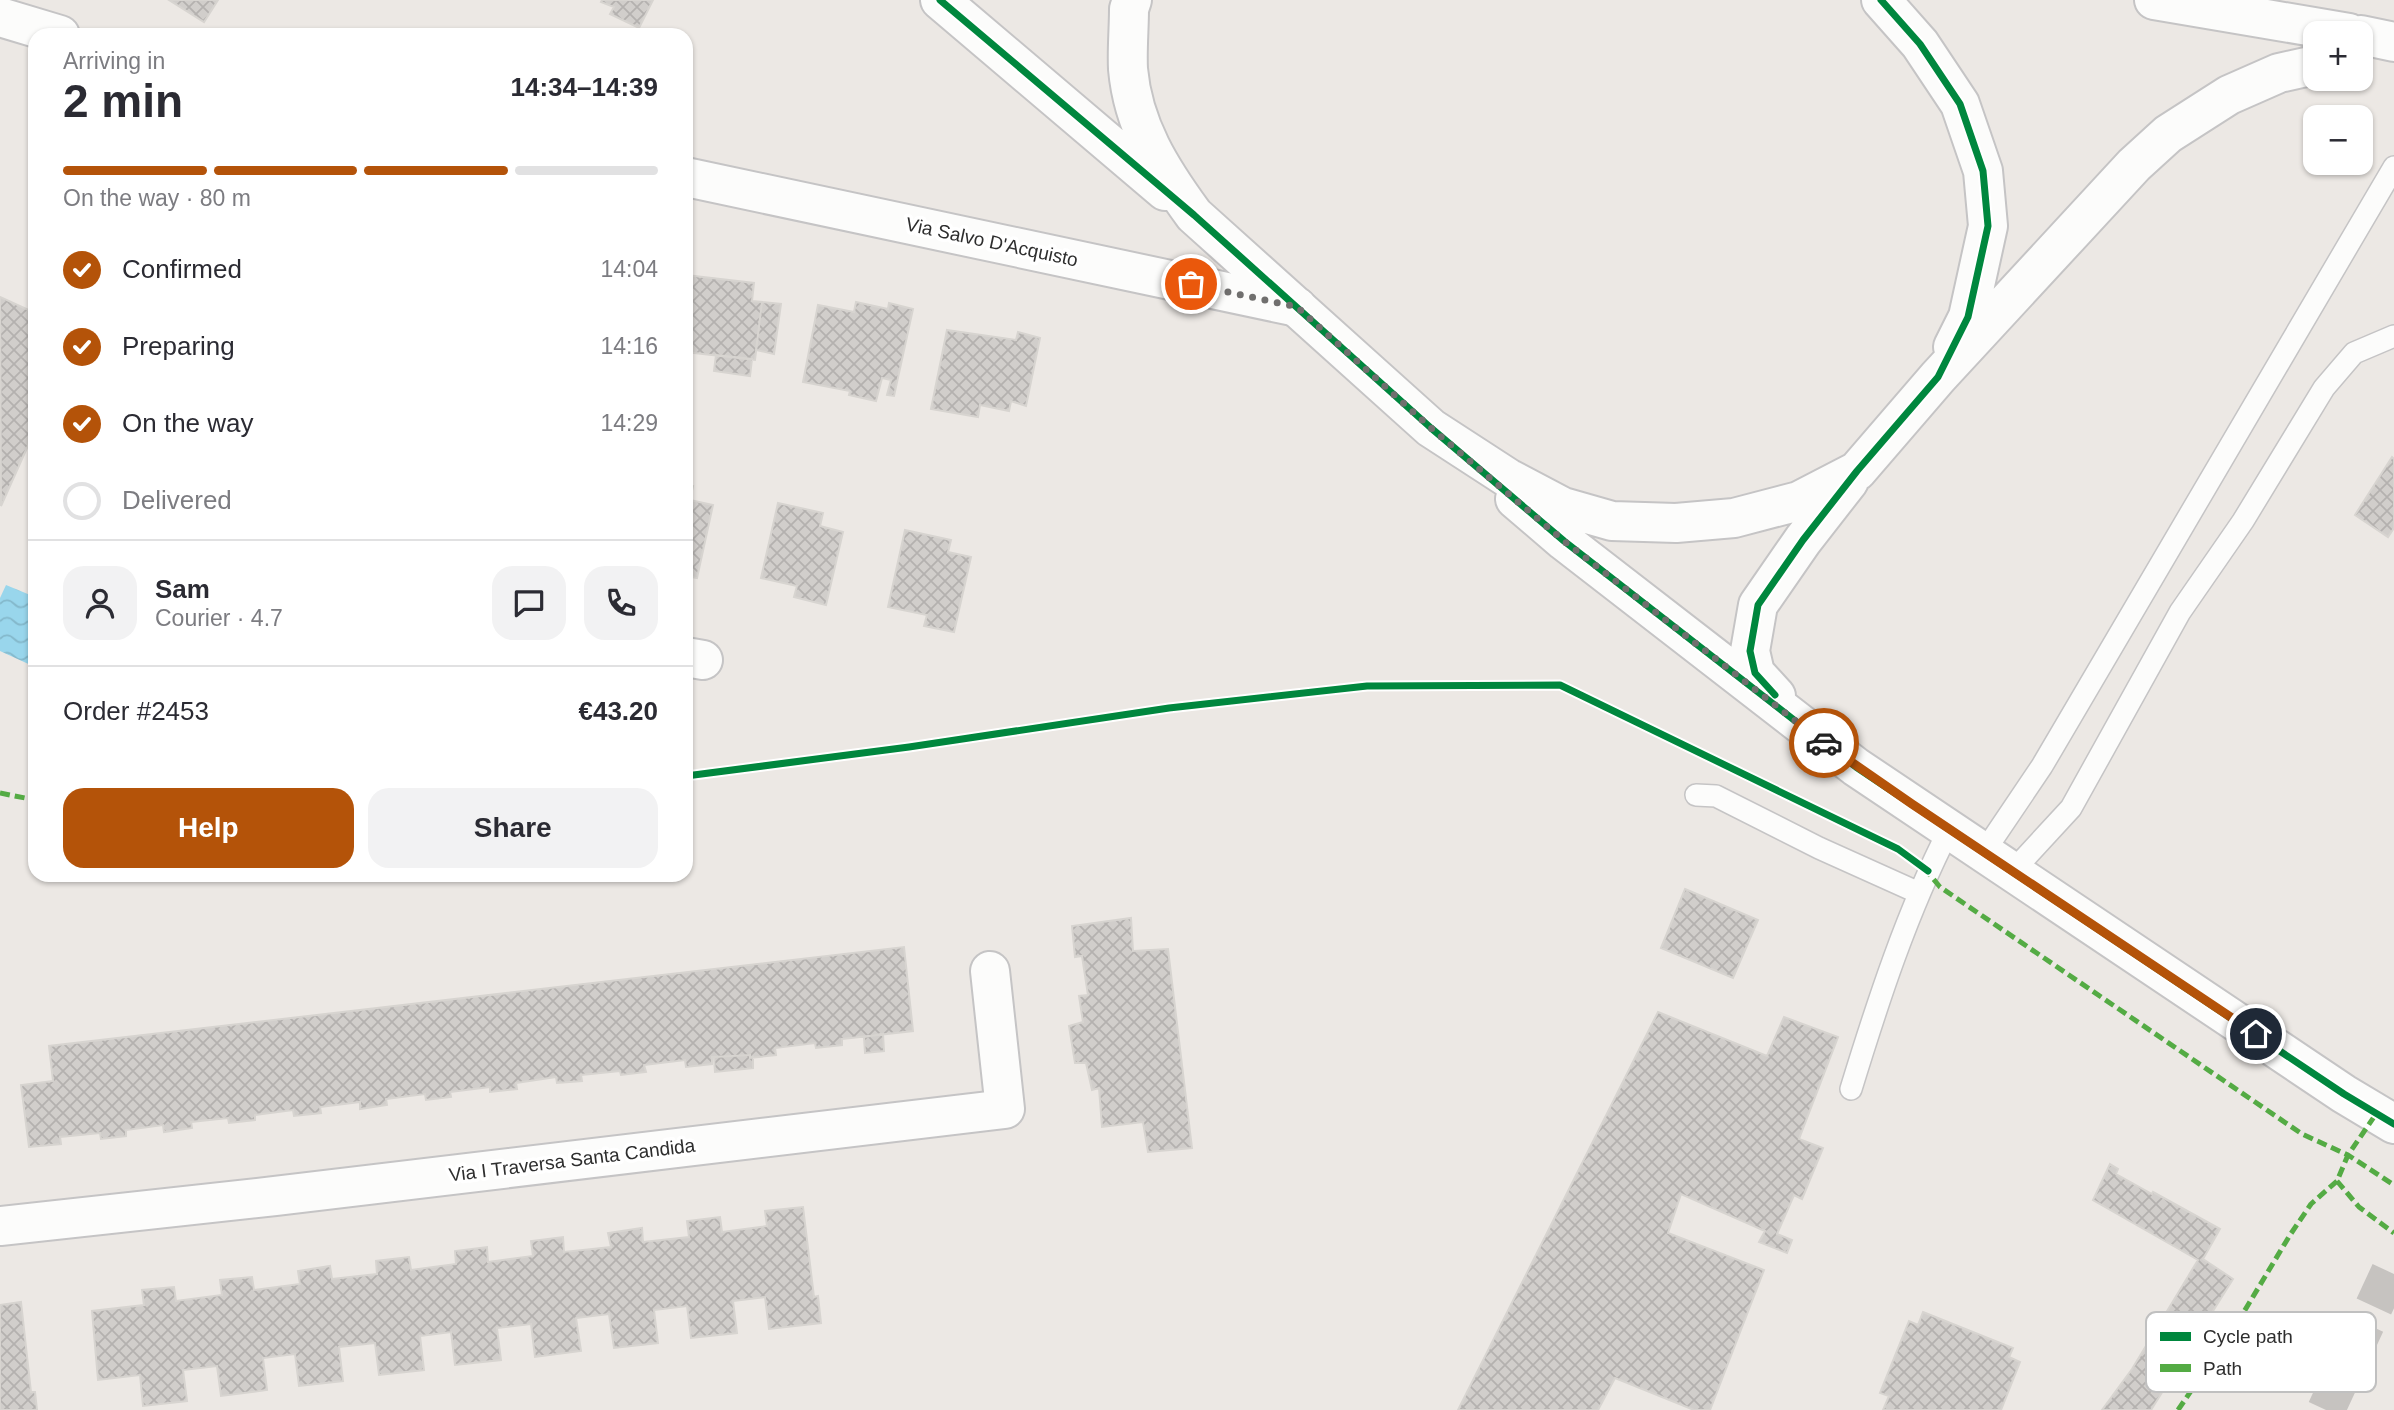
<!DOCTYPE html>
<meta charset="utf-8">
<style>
body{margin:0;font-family:Arial,sans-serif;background:#f2f2f3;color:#2b2b33;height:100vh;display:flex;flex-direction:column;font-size:26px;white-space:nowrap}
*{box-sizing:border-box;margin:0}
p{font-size:23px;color:#7c7c81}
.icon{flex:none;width:38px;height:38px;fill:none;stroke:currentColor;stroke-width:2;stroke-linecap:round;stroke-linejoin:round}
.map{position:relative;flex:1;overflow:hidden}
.panel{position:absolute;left:28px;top:28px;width:665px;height:854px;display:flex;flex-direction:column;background:#fff;border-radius:21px;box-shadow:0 2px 5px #0004}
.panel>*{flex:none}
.controls{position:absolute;left:2303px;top:21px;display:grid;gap:14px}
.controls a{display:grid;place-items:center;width:70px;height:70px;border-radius:14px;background:#fff;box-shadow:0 2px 5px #0004;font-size:35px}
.pin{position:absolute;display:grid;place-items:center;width:60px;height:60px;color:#fff;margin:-30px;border:4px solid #fff;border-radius:50%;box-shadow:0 2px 7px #0007}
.courier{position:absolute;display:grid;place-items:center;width:70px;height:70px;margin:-35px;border:5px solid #b45309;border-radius:50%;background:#fff;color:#222;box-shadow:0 2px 9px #0007}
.overview em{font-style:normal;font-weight:600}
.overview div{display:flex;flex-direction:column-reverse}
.overview{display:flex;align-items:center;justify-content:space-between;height:119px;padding:0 35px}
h1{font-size:46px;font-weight:600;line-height:52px}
.bar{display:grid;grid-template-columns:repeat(4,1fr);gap:10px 7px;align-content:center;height:84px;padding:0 35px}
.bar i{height:9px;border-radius:5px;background:#e1e1e2}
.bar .selected{background:#b45309}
.bar p{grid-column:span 4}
.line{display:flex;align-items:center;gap:18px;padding:0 35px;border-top:2px solid #e1e1e2}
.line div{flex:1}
.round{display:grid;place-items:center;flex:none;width:74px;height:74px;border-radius:21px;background:#f2f2f3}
ol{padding:0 35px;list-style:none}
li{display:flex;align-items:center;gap:21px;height:77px}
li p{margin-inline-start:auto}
li .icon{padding:7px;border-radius:50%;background:#b45309;color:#fff;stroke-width:4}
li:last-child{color:#7c7c81}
li i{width:38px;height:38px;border:4px solid #e1e1e2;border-radius:50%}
.action{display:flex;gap:14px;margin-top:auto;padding:14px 35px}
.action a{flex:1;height:80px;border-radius:21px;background:#b45309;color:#fff;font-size:28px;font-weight:600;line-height:80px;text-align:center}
.action a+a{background:#f2f2f3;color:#2b2b33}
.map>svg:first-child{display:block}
.water{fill:url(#water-waves)}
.building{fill:url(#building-cross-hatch);stroke:#d7d4d0;stroke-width:2}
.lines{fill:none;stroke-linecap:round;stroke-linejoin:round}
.highway-tunnel{stroke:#c6c3c0;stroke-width:38;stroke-dasharray:38 19;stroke-linecap:butt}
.lane-casing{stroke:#c5c4c5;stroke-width:24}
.street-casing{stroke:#c5c4c5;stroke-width:42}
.secondary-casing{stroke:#c5c4c5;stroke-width:42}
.lane{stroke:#fcfcfb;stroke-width:21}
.street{stroke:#fcfcfb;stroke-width:38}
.secondary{stroke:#fcfcfb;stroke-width:38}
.quiet{stroke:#54ab44;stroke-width:5;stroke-dasharray:10 5;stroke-linecap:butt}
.cycleway-casing{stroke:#fff;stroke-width:11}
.cycleway{stroke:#00873e;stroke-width:7}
.done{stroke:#706f6e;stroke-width:7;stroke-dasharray:0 12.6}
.route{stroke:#b45309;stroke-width:9}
.labels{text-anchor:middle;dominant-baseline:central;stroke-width:7;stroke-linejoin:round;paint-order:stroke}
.street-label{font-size:19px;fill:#2e2e2e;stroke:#fff}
.key{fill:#fff;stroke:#c0c0c0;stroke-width:2}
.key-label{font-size:19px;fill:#2e2e2e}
</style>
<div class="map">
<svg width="2394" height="1410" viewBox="0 0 2394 1410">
<defs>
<pattern id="water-waves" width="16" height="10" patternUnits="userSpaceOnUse" patternTransform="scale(1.75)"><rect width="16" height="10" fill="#99d6ec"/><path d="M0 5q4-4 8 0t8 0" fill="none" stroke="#84b8cb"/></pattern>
<pattern id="building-cross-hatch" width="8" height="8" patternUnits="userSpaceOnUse" patternTransform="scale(1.75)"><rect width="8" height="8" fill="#d1cecb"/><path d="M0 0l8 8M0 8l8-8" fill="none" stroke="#b4b1af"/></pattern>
</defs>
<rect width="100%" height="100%" fill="#ece8e4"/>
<path class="water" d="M6,585l29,12v70l-35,-16v-53z"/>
<path class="building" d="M169,0h49l-14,22z
M602,0h51l-14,28 -29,-14 4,-7 -13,-5z
M686,275l68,8 -2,18 10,1 -7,58 -69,-8z
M0,297l35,16v117l-34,76z
M762,302l19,2 -7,50 -18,-4z
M856,302l32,7 1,-6 24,6 -19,87 -7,-1 4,-15 -9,-2 -6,23 -27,-6 1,-4 -47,-9 15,-77 36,7z
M947,330l69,10 2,-8 22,6 -14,68 -15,-5 -2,10 -29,-6 -2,12 -47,-8z
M716,355l36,4 -2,17 -36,-5z
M2392,457l2,2v69l-6,9 -33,-22z
M686,485l7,1 -3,14 23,5 -16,73 -11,-2z
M778,503l45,10 -3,13 23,6 -17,73 -32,-8 3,-11 -36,-8z
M905,530l46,10 -3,12 23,5 -17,75 -30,-6 3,-11 -39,-8z
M1685,889l73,31 -25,58 -72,-30z
M1131,918l2,33 35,-2 24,199 -44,4 -5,-30 -41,5 -3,-39 -7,2 -6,-27h-11l-6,-37 14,-4 -4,-26 9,-1 -6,-39 -7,1 -3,-31z
M904,947l9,84 -71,8v6l-26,3 -1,-5 -40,5 1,7 -26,3v-3l-36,2h-2v7l-26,3 -1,-7 -41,5 2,7 -25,3 -1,-4 -39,4 1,6 -25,2 -1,-6 -40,6 1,6 -27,3v-5l-40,5 1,5 -25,3 -1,-6 -39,5 1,6 -27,4v-7l-40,5 1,6 -27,3 -1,-6 -38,5v5l-26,3 -1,-5 -37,4 1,6 -28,4 -1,-7 -37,5v6l-25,3 -1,-6 -40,4 1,7 -32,3 -8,-62 32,-4 -4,-35z
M1658,1012l109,44 17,-39 54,20 -39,102 24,9 -21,51 -8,-4 -17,39 15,6 -5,13 -28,-11 6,-11 -84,-37 -13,39 96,37 -54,140h-16l-79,-32 -17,32h-140z
M883,1034l1,17 -19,2 -1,-16z
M750,1055v3l3,-1v11l-38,4 -1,-15z
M2110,1164l8,5 -2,5 36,20 1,-2 67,37 -17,30 30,20 -82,131h-49l30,-41 66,-109 -105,-60z
M803,1207l11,90 4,-1 3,27 -52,6 -4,-32 -32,4 4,32 -46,5 -4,-32 -33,4 4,33 -44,5 -5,-34 -33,4 5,33 -46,6 -4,-33 -34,4 4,32 -46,5 -4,-33 -31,4 4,34 -45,5 -4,-32 -36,4 4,34 -44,5 -4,-32 -32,4 4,32 -46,6 -4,-30 -34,4 4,31 -44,5 -3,-31 -42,5 -6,-69 52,-6 -2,-15 32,-3 2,14 46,-6 -2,-15 32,-3 2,13 46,-6 -2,-13 32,-5 2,13 45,-5 -1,-13 33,-4 2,13 45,-6 -1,-13 32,-4 1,15 45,-6 -2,-15 32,-4 1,15 47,-5 -3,-14 34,-5 1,14 46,-5 -2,-16 33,-4 2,15 45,-6 -2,-15z
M21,1302l10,90h4l2,18h-37v-105z
M1923,1312l90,36 -4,9 11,5 -19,48h-118l6,-14 -9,-3 29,-72 9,4z"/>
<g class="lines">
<path class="highway-tunnel" d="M2326,1410l68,-147"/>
<g class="lane-casing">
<path id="lane" d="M1696,795l20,1 103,52 100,45
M1984,852l58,-86 352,-599
M2012,872l59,-64 109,-196 63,-91 81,-133 30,-35 40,-17
M1851,1089c27,-88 56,-177 98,-259"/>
</g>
<g class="street-casing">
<path id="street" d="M0,17l60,18
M686,177l611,130
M686,657l17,3
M0,1226l275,-30 730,-87 -15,-138"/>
</g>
<g class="secondary-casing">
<path id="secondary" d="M940,0l225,191
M1132,0l-3,9c0,19 -2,40 -1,60 5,57 33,101 66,146l237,213 77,50 55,29 49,14 64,2 58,-5 65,-17 58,-30 81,-94 135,-146 61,-66 34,-31 61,-39 50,-22 36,-8
M1881,0l39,44 40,60 23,67 5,55 -20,91 -15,30
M2154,0l195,33
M2361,35l33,7
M1515,499l49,42 292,226 488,327 50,30
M1776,696l-21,-23 -5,-22 8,-46 45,-65 46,-59"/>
</g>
<use href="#lane" class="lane"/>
<use href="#street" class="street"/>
<use href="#secondary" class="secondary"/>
<path class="quiet" d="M0,793l35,7
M1924,868l16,19 362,247 46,21 46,30
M2337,1181l22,26 35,26
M2178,1410l58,-85 54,-90 21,-31 26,-23 11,-26 28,-41"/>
<g class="cycleway-casing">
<path id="cycleway" d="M940,0l254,215 237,213 133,113 239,186 53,40 488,327 50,30
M1775,695l-20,-22 -5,-22 8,-46 45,-65 54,-69 81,-94 30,-60 20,-91 -5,-55 -23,-67 -40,-60 -39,-44
M686,776l223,-29 260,-39 198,-22 193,-1 338,164 30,22"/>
</g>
<use href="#cycleway" class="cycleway"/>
</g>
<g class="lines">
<path class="done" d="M1191,284l106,23 134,121 133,113 260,202"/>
<path class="route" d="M1824,743l88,61 344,230"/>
</g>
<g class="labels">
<g class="street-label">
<text transform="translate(992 242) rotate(12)">Via Salvo D'Acquisto</text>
<text transform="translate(572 1160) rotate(-7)">Via I Traversa Santa Candida</text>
</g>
</g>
<rect x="2146" y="1312" width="230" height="80" rx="10" class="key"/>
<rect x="2160" y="1332" width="31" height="9" fill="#00873e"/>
<rect x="2160" y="1364" width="31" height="8" fill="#54ab44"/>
<g class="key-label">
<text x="2203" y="1343">Cycle path</text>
<text x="2203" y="1375">Path</text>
</g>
</svg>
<div class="controls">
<a>+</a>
<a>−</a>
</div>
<div class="pin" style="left:1191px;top:284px;background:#ea580c"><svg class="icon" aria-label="bag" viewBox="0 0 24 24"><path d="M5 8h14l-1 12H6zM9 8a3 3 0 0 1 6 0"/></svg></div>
<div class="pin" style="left:2256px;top:1034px;background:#1f2937"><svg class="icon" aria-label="home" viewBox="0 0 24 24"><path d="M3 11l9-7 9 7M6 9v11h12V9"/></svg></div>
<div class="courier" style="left:1824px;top:743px"><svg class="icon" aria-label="car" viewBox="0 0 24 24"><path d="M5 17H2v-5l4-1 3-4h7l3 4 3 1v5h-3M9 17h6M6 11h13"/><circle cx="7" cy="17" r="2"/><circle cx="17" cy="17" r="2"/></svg></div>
<section class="panel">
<div class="overview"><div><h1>2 min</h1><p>Arriving in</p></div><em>14:34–14:39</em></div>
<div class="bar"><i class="selected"></i><i class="selected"></i><i class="selected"></i><i></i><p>On the way · 80 m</p></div>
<ol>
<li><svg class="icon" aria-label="check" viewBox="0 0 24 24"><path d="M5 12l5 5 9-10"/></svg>Confirmed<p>14:04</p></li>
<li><svg class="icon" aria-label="check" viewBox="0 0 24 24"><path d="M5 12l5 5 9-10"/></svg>Preparing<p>14:16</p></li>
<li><svg class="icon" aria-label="check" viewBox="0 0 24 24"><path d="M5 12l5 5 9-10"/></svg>On the way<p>14:29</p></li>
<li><i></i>Delivered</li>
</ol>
<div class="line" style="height:126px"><a class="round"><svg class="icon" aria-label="person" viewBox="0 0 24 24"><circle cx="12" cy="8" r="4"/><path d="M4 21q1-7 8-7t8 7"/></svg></a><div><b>Sam</b><p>Courier · 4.7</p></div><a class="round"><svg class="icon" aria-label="chat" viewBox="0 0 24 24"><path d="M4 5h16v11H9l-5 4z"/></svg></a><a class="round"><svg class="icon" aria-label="phone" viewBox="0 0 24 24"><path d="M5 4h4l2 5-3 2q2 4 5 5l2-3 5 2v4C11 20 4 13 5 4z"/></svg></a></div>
<div class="line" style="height:91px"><div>Order #2453</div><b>€43.20</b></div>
<div class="action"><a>Help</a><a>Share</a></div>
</section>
</div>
